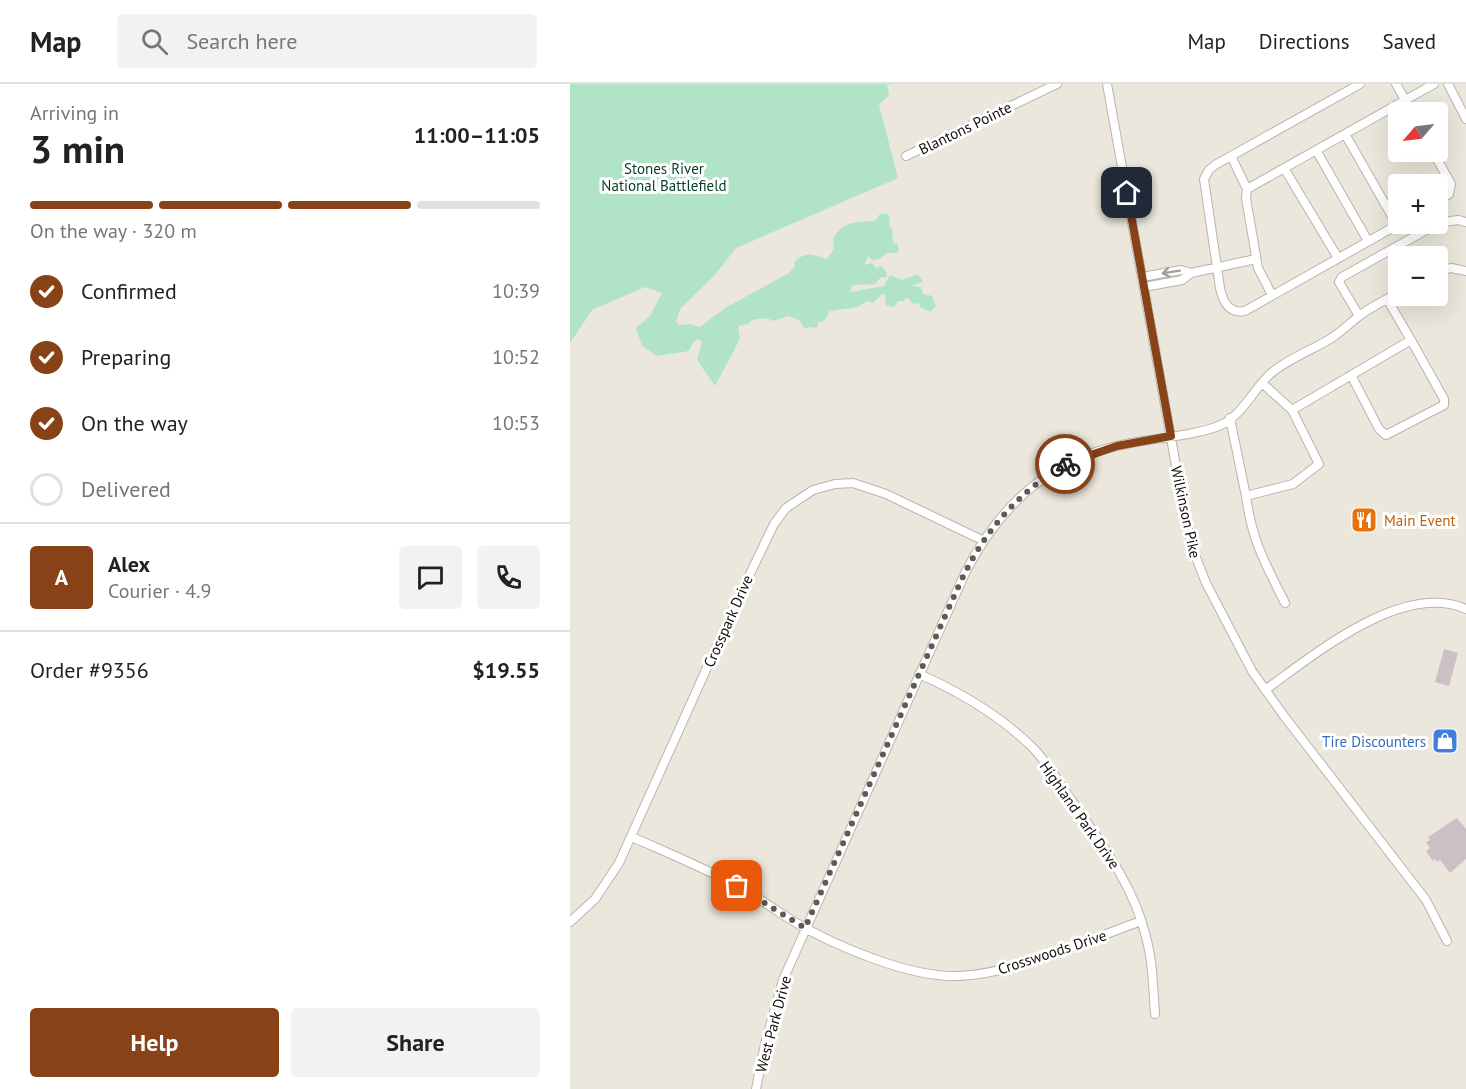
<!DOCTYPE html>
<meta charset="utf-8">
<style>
body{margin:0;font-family:"PT Sans",sans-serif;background:#f2f2f2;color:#222;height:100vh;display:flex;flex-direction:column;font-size:22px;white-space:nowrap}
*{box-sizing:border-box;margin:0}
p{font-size:20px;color:#767676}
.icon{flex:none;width:33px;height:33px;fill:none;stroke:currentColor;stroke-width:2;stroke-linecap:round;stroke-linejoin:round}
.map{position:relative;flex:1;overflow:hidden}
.sheet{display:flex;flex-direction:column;background:#fff;width:570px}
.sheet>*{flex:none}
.needle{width:39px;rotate:242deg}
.buttons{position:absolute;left:818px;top:18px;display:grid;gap:12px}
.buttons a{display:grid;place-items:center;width:60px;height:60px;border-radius:6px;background:#fff;box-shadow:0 6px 24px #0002;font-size:30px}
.pin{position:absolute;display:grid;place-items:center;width:51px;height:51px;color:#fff;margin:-26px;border-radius:12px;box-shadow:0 3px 9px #0006}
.courier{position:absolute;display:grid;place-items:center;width:60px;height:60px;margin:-30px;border:4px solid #874217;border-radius:50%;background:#fff;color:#222;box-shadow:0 2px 8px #0007}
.headline em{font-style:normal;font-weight:700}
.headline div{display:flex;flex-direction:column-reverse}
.headline{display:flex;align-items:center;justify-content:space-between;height:102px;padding:0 30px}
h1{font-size:39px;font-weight:700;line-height:45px}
.bar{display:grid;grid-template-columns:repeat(4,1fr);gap:9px 6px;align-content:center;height:72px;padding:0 30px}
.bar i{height:8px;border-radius:4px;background:#e0e0e0}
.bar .selected{background:#874217}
.bar p{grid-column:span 4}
.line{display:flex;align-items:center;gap:15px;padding:0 30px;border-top:2px solid #e0e0e0}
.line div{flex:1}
.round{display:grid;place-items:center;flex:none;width:63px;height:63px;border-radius:6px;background:#f2f2f2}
ol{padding:0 30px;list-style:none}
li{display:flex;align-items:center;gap:18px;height:66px}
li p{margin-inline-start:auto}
li .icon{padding:6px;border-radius:50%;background:#874217;color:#fff;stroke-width:4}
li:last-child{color:#767676}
li i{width:33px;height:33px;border:3px solid #e0e0e0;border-radius:50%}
.action{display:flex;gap:12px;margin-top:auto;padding:12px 30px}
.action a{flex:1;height:69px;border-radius:6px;background:#874217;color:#fff;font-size:24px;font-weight:700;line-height:69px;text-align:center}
.action a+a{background:#f2f2f2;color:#222}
header{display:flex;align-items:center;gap:36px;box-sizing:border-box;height:84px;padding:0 30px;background:#fff;border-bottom:2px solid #e0e0e0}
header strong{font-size:28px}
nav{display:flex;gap:33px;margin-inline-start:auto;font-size:21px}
.search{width:420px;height:54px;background:#f2f2f2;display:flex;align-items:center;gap:15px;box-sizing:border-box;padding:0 21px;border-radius:6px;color:#767676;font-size:22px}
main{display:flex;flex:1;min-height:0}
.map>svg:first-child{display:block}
.green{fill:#b1e3c7}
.building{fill:#ccc0c4}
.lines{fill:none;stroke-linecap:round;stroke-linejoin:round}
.street-casing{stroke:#b8b5aa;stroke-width:10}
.street{stroke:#fff;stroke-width:8}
.oneway{stroke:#a09f9e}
.done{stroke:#5d5b55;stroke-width:6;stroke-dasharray:0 10.8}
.route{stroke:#874217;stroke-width:8}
.labels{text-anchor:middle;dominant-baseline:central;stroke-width:6;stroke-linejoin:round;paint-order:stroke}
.street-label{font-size:15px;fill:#110f0c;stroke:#fff}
.park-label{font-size:15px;fill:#063b26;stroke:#fff}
.food-label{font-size:15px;fill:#c56008;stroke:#fff;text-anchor:start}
.shop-label{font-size:15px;fill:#366cbe;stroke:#fff;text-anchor:end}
</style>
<header>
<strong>Map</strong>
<div class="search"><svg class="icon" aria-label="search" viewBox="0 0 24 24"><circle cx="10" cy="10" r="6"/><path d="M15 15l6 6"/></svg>Search here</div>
<nav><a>Map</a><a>Directions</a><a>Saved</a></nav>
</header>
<main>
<section class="sheet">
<div class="headline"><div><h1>3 min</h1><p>Arriving in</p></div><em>11:00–11:05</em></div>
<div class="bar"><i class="selected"></i><i class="selected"></i><i class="selected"></i><i></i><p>On the way · 320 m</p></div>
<ol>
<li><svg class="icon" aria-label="check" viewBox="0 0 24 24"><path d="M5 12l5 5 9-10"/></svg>Confirmed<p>10:39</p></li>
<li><svg class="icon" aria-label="check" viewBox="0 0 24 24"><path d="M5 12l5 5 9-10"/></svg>Preparing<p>10:52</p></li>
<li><svg class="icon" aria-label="check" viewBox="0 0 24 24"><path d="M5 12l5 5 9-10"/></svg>On the way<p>10:53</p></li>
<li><i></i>Delivered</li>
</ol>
<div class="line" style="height:108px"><b class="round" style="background:#874217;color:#fff">A</b><div><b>Alex</b><p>Courier · 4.9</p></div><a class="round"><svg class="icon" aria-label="chat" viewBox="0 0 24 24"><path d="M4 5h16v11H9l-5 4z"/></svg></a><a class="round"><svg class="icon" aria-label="phone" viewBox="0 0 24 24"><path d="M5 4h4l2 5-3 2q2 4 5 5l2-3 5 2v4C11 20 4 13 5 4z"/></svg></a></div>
<div class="line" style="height:78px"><div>Order #9356</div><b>$19.55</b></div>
<div class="action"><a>Help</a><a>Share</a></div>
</section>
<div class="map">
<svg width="896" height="1005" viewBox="0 0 896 1005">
<rect width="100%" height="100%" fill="#ebe7dc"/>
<path class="green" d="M0,0h325l-8,1 2,10 -10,10 19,73 -162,70 -22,28 -34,33 -4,13 3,3 11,-1 10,3 25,-19 64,-35 6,-7 -1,-4c13,-12 18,-7 33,-3l7,-10 -1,-10c10,-18 22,-17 42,-18l5,-7h7l3,4 -1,8 3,3 1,14 4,1 2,6 -3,3h-9l-8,6 -7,1 -4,-4 -4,9 8,-2 4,5 5,-2 5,5 1,6 -7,1 -5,6 -23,1 -1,7 33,-6 6,-11 12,5 16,-6 5,8 -12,4 10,1 2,7 9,2 4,10 -6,6 -10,-5 -1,-4 -7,1 -2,-4 -4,-2 -2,3h-6l-4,6 -8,-1 -1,-11 -3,-1 -9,9 -6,-2 -9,6 -28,4 -5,9 -7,3 -1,5 -8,-1 -4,2 -6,-9 -10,-4 -16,5c-6,-4 -20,-3 -25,3l-10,2 2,13 -25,47 -18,-26 5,-18 -4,-3 -4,2 -5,10 -32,5 -15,-10 -6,-18 14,-12 12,-23 -17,-6 -53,23 -22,33z"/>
<path class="building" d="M874,565l14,4 -9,33 -14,-4z
M887,734l9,11v30l-16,14 -10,-13 -3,2 -2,-3 -2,2 -7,-10 4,-3 -4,-6 4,-2 -2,-3z"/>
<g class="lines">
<g class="street-casing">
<path id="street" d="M537,0l79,437 7,29 13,33 46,88 32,45 142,184 21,41
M790,0l-145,81 -6,5 -5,9 16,109c3,14 9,26 25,23l154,-87
M826,0l16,28
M878,0l18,35
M775,50l52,91
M746,66l52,91
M863,68l18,32 -2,10 -12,8
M336,72l151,-72
M661,72l16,33
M714,84l54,90
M867,139l21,-3 8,2
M867,188l14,-4 15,3
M621,189l65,-14
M572,193l39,-7 10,3 -9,7 -38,7
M702,211l-14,-27 -12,-70 1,-9 187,-105
M789,232l-20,-34 3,-5 95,-53
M781,291l28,54 7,6 58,-30v-6l-33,-59
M692,299l30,27 119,-70 -24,-41
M660,334l16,78 47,-12 26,-20 -27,-54
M676,412c6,45 19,67 39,107
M349,590c41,18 83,43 115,75 14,15 26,35 38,52 29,42 62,85 74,136 7,25 7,51 9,77
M695,606c49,-35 137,-109 201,-81
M62,753c36,16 73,31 107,50 19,10 36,23 54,34 42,25 117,57 166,55 55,-2 129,-36 182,-55
M0,838l25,-23 24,-36 118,-262 37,-77 12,-16 27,-18 22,-6 18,-1 33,11 96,46
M186,1005l9,-45 18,-64 183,-409c36,-69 87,-114 165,-128 25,-5 68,-8 90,-18 20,-9 32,-34 47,-49 15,-15 44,-26 62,-37 11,-7 19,-15 29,-23 12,-9 26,-16 39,-23"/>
</g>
<use href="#street" class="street"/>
</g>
<defs><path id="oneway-shaft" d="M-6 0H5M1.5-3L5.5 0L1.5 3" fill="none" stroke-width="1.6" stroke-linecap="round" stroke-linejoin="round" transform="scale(1.5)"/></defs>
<use class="oneway" href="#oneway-shaft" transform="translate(601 188) rotate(171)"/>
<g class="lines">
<path class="done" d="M167,802l68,42 155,-345c24,-52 57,-89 105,-119"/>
<path class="route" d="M495,380l52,-18 54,-10 -44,-243"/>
</g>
<defs>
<g id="restaurant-square" transform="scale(1.35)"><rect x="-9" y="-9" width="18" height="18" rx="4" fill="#e8710a" stroke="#fff"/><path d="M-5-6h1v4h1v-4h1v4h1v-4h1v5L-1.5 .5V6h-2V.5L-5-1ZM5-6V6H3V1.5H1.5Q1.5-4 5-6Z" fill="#fff"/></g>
<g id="shop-square" transform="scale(1.35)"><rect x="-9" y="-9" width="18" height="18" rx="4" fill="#3f7fe0" stroke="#fff"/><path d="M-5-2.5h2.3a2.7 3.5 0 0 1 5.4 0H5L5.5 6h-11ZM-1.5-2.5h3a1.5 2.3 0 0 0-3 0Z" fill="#fff"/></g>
</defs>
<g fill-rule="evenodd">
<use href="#restaurant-square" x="794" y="436"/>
<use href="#shop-square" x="875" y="657"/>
</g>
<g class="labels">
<g class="street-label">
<text transform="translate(395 44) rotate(-26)">Blantons Pointe</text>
<text transform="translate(616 428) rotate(78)">Wilkinson Pike</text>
<text transform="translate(158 537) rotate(-66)">Crosspark Drive</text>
<text transform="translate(510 731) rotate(55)">Highland Park Drive</text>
<text transform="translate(482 868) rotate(-18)">Crosswoods Drive</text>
<text transform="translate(203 940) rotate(-75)">West Park Drive</text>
</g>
<g class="park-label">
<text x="94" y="84">Stones River<tspan x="94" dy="17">National Battlefield</tspan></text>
</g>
<g class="food-label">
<text x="814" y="436">Main Event</text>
</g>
<g class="shop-label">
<text x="856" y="657">Tire Discounters</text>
</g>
</g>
</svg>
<div class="buttons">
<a><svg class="needle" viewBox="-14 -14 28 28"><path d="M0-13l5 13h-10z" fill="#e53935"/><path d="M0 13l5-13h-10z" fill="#767676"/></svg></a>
<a>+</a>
<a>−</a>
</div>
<div class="pin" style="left:167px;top:802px;background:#ea580c"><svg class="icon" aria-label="bag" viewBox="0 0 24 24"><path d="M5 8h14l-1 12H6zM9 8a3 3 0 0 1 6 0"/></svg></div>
<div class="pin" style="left:557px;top:109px;background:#1f2937"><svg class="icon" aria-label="home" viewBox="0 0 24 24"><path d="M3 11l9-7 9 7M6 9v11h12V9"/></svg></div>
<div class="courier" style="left:495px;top:380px"><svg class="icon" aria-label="bike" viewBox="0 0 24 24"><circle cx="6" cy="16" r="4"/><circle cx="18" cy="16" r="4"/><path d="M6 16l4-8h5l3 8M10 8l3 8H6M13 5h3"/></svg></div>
</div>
</main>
